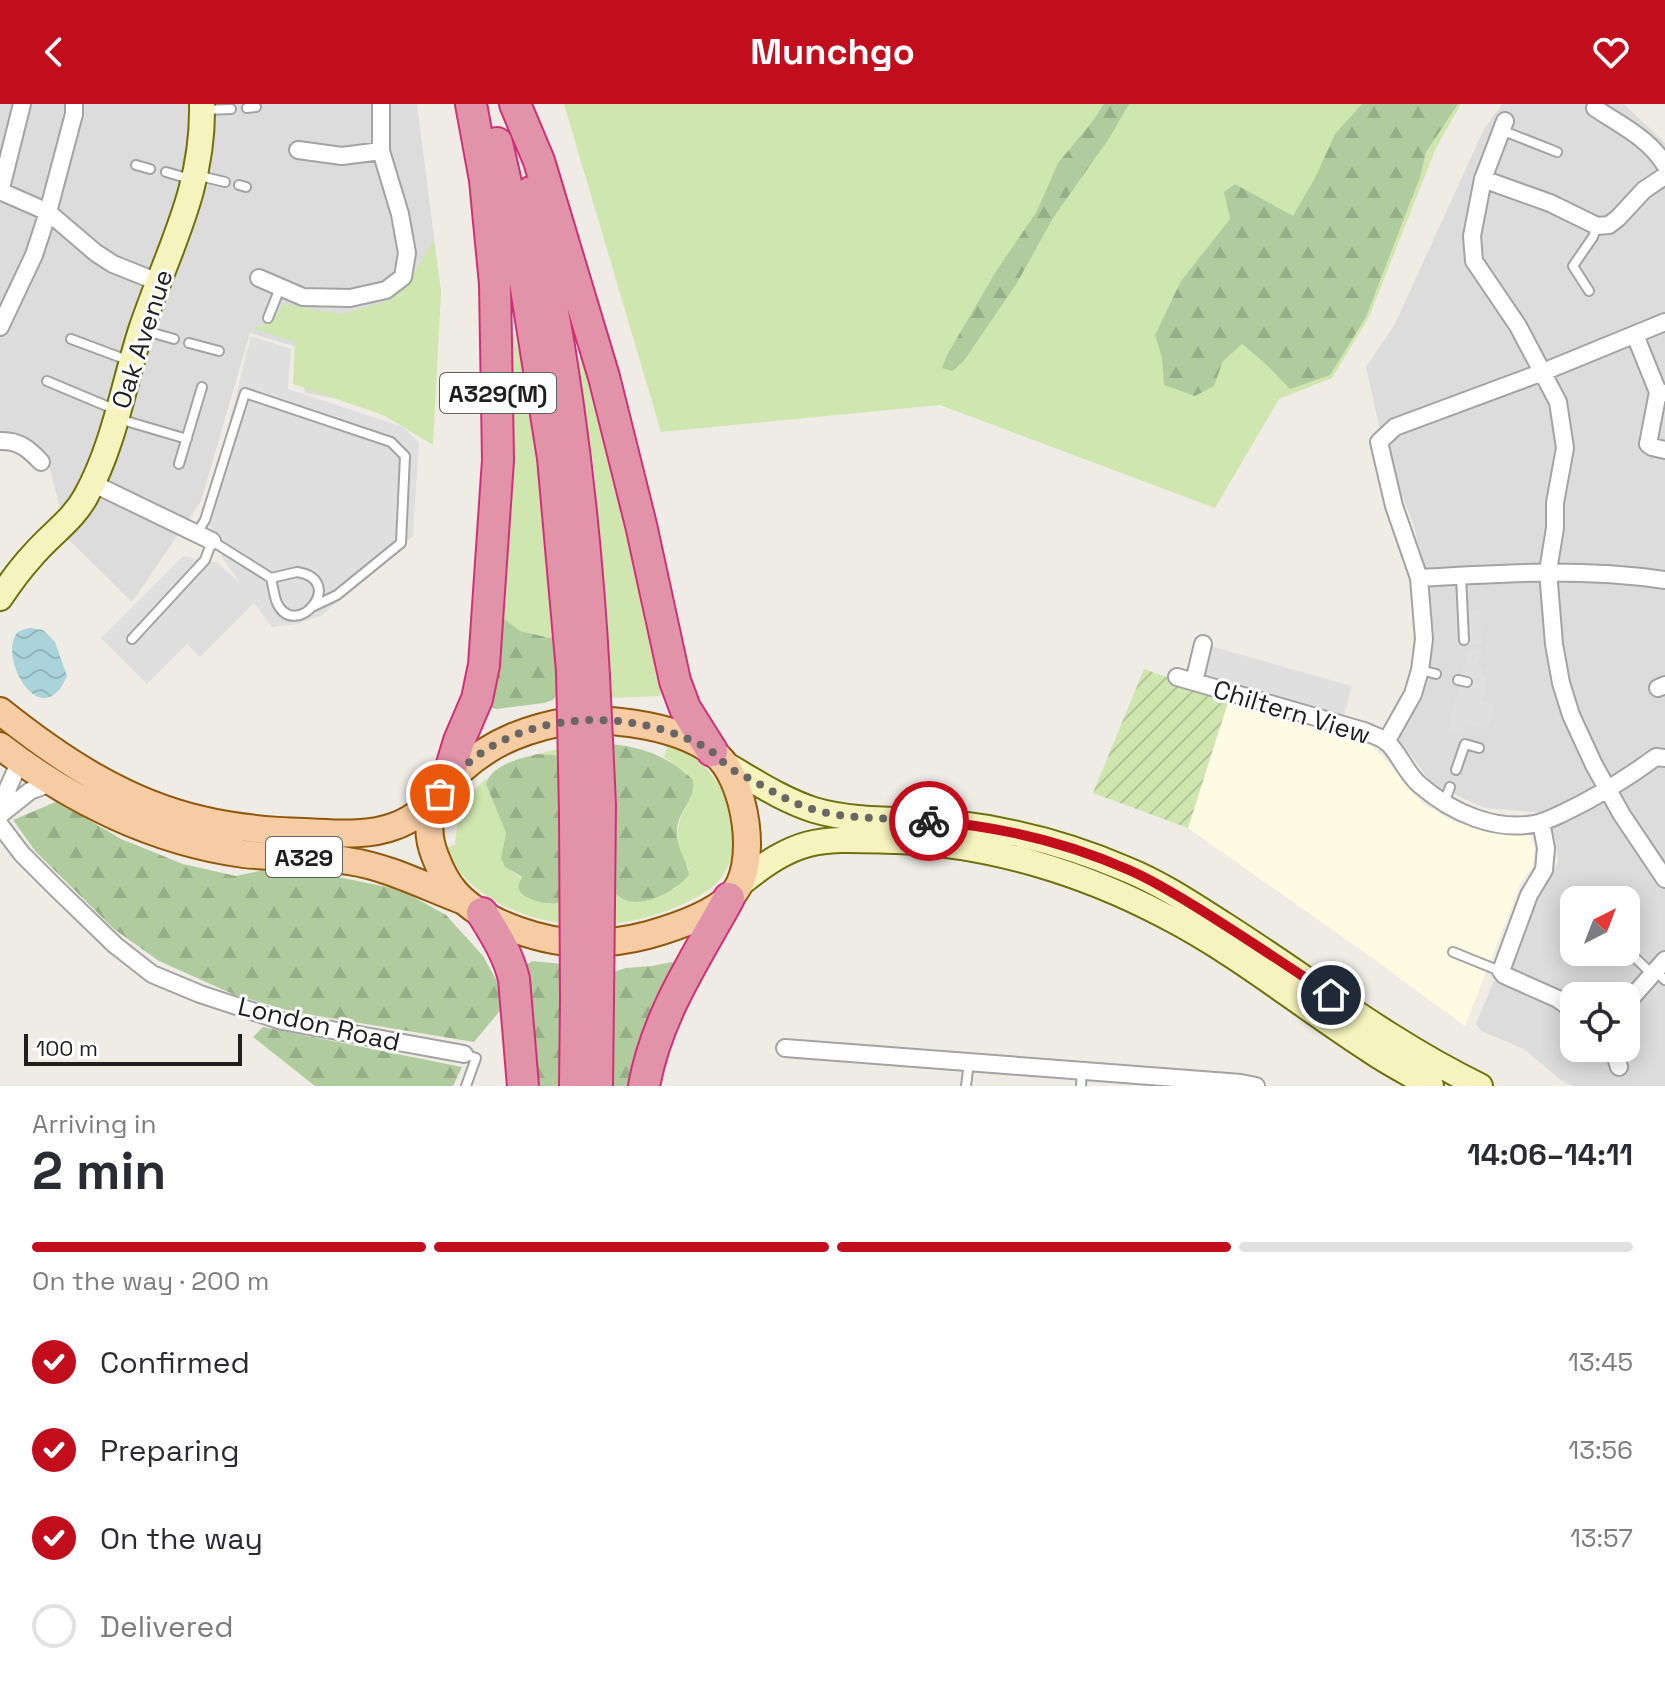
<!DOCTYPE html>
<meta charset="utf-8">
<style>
body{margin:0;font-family:"Space Grotesk",sans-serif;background:#f2f2f3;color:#2b2b33;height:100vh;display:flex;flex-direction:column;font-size:30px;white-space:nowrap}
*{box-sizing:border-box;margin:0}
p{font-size:26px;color:#7c7c81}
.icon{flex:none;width:44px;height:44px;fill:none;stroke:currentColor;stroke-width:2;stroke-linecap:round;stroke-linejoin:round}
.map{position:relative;height:982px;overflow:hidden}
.sheet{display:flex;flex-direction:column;background:#fff;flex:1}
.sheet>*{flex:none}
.needle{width:52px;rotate:42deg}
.fabs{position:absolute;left:1560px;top:782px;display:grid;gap:16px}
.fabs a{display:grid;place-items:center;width:80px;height:80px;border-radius:16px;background:#fff;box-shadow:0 4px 20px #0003;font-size:40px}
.scale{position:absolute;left:24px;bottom:20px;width:218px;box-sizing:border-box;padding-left:8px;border:4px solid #1f1f1f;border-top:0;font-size:22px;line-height:28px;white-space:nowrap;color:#1f1f1f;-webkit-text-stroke:6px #fff;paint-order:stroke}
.pin{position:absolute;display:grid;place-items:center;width:68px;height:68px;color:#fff;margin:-34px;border:4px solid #fff;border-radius:50%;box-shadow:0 2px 8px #0007}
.courier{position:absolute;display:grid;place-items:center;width:80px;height:80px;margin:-40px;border:6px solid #c20d1d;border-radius:50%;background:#fff;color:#222;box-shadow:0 2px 10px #0007}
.headline em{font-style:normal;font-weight:800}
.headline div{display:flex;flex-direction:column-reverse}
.headline{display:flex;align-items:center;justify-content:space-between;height:136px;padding:0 32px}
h1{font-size:52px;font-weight:800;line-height:60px}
.bar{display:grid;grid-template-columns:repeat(4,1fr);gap:12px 8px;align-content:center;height:96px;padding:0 32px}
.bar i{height:10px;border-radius:6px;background:#e1e1e2}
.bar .selected{background:#c20d1d}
.bar p{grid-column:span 4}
ol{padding:0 32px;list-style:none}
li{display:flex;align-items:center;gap:24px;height:88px}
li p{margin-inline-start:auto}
li .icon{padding:8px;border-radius:50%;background:#c20d1d;color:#fff;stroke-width:4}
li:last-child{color:#7c7c81}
li i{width:44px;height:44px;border:4px solid #e1e1e2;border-radius:50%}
header{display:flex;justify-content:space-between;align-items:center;height:104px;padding:0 32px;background:#c20d1d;color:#fff;font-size:36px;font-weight:800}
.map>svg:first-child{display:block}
.residential{fill:#dddcdc;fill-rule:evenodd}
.education{fill:#fdfbe2}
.grass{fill:#cfe6b0}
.forest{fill:url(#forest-firs)}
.garden{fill:url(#garden-furrows)}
.parking{fill:#dfdfdf}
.water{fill:url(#water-waves)}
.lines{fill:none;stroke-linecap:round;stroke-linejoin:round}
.lane-casing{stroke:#a3a3a3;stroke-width:12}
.street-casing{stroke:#a3a3a3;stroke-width:20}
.secondary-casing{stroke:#6f710c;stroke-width:28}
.primary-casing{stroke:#91580a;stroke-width:30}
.highway-casing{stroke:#d03176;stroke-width:34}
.lane{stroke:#fff;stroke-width:8}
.street{stroke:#fff;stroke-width:16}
.secondary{stroke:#f6f3be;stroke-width:24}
.primary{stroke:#f6cca5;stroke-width:26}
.highway{stroke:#e193a9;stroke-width:30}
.highway-bridge-casing{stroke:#d03176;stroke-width:34;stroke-linecap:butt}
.highway-bridge{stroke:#e193a9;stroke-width:30}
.done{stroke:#686765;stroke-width:8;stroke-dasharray:0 14.4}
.route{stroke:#c20d1d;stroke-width:10}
.labels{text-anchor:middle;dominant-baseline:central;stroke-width:6;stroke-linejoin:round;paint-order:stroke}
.shield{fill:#fff;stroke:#626262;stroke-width:2}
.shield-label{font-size:24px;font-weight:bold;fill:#1f1f1f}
.street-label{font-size:26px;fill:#1f1f1f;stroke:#fff}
</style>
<header><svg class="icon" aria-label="back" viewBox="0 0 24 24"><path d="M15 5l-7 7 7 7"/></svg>Munchgo<svg class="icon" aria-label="heart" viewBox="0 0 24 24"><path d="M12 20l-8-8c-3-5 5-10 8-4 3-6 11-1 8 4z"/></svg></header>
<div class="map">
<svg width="1665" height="982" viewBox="0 0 1665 982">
<defs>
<pattern id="forest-firs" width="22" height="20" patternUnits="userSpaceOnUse" patternTransform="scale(2)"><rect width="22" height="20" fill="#b0cc9e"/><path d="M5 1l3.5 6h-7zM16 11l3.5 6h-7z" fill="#97af88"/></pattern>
<pattern id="garden-furrows" width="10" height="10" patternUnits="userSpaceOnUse" patternTransform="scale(2)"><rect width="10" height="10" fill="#cfe6b0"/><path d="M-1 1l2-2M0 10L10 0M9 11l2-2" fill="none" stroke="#b1c597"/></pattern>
<pattern id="water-waves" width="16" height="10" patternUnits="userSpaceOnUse" patternTransform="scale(2)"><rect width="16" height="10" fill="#aad4da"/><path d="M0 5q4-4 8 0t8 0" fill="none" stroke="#92b6bb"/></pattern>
</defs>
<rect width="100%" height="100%" fill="#efece6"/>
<path class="residential" d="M0,0h417l24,188 -25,122 -111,-21 -8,-46 -47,-14 -49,168 -69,101 -65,-64 -16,-66 -5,-12 -27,-23 -19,-4z
M1502,0h122l41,39v943h-92l-12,-6 -37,-31 -43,-18 -5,-7 17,-41 14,-22 51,-99 -3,-23 -9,-26 -61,-5 -52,-23 -35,-47 17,-32 18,-61 -5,-63 -15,-59 -28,-71 -19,-85 29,-43 89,-195zM1574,796h52v52h-52zM1574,892h52v52h-52z"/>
<path class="education" d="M1229,595l131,40 11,7 13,12 38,45 30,18 49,12 27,1 3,2 4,12 -2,17 -12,18 -56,143 -97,-71 -180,-127z"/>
<path class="grass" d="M564,0h897l-25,44 -67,169 -37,61 -53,21 -64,109 -275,-103 -279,27z
M434,136l7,52 -8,153 -50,-30 -90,-31 2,-42 -44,-14 19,-4 14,-20 57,10 46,-13 21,-18z
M514,228l16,64 19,157 7,80 -6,5 -31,-7 -19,-15 11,-281z
M581,249l5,5 36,144 39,194 -53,2 -1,-70 -6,-73 -7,-85 -16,-109z
M613,640l3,108 -2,21v19l11,8 10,1 20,-3 21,-10 13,-19c-17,-29 -14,-44 2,-72l-4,-24 -23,-16 4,-13c29,10 47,30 59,57 8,21 10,52 -2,71 -7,13 -20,21 -32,27 -63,34 -149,37 -209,-5 -17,-12 -31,-27 -37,-47l8,-2c3,-32 8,-45 32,-67l-1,6 20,49 -3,15 9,24 10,6 -3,13 10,8 21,5 -3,-149 -9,-1 19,-5z"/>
<path class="forest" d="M1104,0h25l-19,33 -57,81 -36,65 -54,79 -11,9 -10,-3 5,-13 48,-82 42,-62 21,-48 34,-41z
M1362,0h96l-32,48 -6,25 -54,140 -36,58 -40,14 -24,-25 -24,-20 -19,17 -9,25 -19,10 -31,-11 -2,-27 -7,-23 26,-54 49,-62 -6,-27 11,-8 58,32 23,-40 19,-42z
M500,512l20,15 30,7 6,-5 3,55 -6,12 -9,3 -47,6 -7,-2 -3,-6z
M613,640c31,4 57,13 80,36 3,19 -15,31 -16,50 -1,19 10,29 12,45 -12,15 -44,33 -64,25 -3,-1 -9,-6 -11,-8l-1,-11 3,-29z
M538,650l24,2 -1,146c-9,4 -37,-1 -42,-12 -2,-5 1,-8 3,-13l-17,-10 -4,-9 5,-25 -20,-49c5,-19 35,-26 52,-30z
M58,697l63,38 62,25 53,12 42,-9 55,9 68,14 45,25 37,41 25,45 -34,41 -180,-30 -59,-17 -76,-34 -45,-32 -78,-77 -23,-32z
M532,857l31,3 -1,122h-30l-9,-119z
M672,858l5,2 -43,122h-23l2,-114 13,-4 26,-2z
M263,923l199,40 -9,19h-138l-62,-49z"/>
<path class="garden" d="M1144,565l85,30 -41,129 -95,-35z"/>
<path class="parking" d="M251,232l40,13 -3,40 115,38 16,15 -6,94 -92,80 -24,8 -25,3 -18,-24 -54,54 -13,-13 -40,40 -46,-46 82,-82 35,7 22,20 -17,-24 -17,-44z
M1479,505l3,35h-25l-2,-32z
M1203,540l149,42 -8,29 -149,-41z
M1468,544l15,3 -5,12 10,19 -6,19 13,5 -7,23 -22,-5 -4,10 -15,-4z"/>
<path class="water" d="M30,524l13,2 12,12 12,34c-3,6 -6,13 -11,17 -25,23 -56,-39 -39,-60 4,-3 8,-4 13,-5z"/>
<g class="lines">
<g class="lane-casing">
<path id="lane" d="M247,4l9,-1
M203,6l28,-1
M1501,26l56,22
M136,61l14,4
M166,68l24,7
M196,71l29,7
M239,81l7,2
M1589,187l-16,-25 20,-29 4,-11
M268,214l12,-30
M146,227l28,8
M71,235l59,22
M189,239l30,8
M47,277l69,29
M119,315l68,20
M179,360l23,-77
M197,429l8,-13 40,-127 146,49 14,14 -4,87 -64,52 -23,11
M297,468c51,8 -1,70 -20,31 -3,-7 -4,-17 -6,-25z
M1461,472l3,64
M132,535l73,-79 7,-19 59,37
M1421,566l15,4
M1458,576l9,2
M1456,666l9,-26 14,4
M1444,699l6,-16
M1626,845l26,25
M1453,848l47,19
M1655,867l10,9
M464,950l12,4 -10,28
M966,982l3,-24
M1081,982l1,-15"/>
</g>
<g class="street-casing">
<path id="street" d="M1595,4c24,16 55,31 70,57
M1505,17l-22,58 -11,57 2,25 44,65 40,76 7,46 -10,55v25l-7,43 6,73 7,39 10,32 23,50 28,50 43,64
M298,46l44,6 39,-5
M1483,75l67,24 47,23 12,-1 9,-7 26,-28 21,-14
M0,87l48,21 48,41 17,11 45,18
M0,88l22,-88
M259,174l44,19 47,1 36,-8 17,-13 4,-24 -7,-39 -19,-63v-47
M0,223l34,-72 14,-43 26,-98v-10
M1635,231l23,57 7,1
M1658,288l-10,52 4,3 13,3
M0,337c18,-1 29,8 41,21
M92,379l120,58
M1419,474c84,-5 162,-10 246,2
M1177,573l187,54c6,3 16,6 22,10 13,11 20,33 34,44 31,27 76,48 119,38 7,-2 15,-6 22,-9 34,-16 65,-35 95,-57l9,1
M1194,578l9,-38
M1658,584l7,-3
M1386,638l27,-48 7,-24 4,-31 -5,-61 -25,-72 -15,-64 16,-15 148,-55 122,-50
M5,706l3,-22 12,-27
M0,711l30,-24 21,-8
M1541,718l5,26 -2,22 -15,25 -28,76 3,4 54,24 16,12
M0,721l22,29 34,34 59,57 37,29 48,20 82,27 182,33
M1626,900l39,-44
M785,944l456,35 15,3
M1613,944l6,19"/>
</g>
<g class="secondary-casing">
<path id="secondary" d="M0,494c10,-15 21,-30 33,-43 18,-21 40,-35 53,-59 28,-51 37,-109 54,-163 26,-80 64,-141 62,-229
M728,662c28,16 55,34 86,44 43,13 94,8 139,13 60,7 120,23 175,47 34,14 65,35 95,54 85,54 166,118 257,162
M740,780c61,-50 82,-45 157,-43 92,3 187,32 268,75 72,37 135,89 203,133 20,14 42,25 63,37"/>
</g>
<g class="primary-casing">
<path id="primary" d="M0,607c60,48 126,92 202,109 33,8 68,11 102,12 29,1 63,5 91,-6 15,-5 29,-16 41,-26
M575,616c43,-1 104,6 139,33 32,24 47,116 16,144 -19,18 -57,31 -82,38 -19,5 -40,8 -60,8 -41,1 -105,-19 -133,-51 -9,-10 -15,-23 -20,-36 -14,-36 -1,-62 26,-86 33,-30 70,-43 114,-50z
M0,642c71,55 155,96 244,108 35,4 70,1 104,7 41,6 78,26 116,40"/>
</g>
<g class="highway-casing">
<path id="highway" d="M515,0l24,57 65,216 37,148 34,156 10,27 27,43
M497,39l20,89 36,226 19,213
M531,88c8,33 13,68 19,102 23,126 37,254 44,382
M445,683l14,-46 18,-42 7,-34 14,-205 -3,-176 -10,-104 -14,-76
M482,809c13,21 26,41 32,66l9,107
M575,982l1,-85
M597,982l1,-85
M644,982c13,-71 51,-126 85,-188"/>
</g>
<use href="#lane" class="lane"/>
<use href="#street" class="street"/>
<use href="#secondary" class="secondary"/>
<use href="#primary" class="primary"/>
<use href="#highway" class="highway"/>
<g class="highway-bridge-casing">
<path id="highway-bridge" d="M572,567l3,142 1,188
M594,572l6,129 -2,196"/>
</g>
<use href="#highway-bridge" class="highway-bridge"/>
</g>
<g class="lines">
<path class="done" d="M440,690c56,-81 175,-92 259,-50 12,5 19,13 28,22 8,6 18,10 27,15 16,9 31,18 49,25 40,15 83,11 126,15"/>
<path class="route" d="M929,717c69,5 137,21 200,49 28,12 54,29 80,45 41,26 82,53 122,80"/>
</g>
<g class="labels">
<g class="shield">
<rect x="440" y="269" width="116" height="40" rx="6"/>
<rect x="266" y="733" width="76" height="40" rx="6"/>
</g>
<g class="shield-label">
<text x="498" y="289">A329(M)</text>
<text x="304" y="753">A329</text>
</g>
<g class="street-label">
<text transform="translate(142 235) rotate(-72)">Oak Avenue</text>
<text transform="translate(1292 608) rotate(17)">Chiltern View</text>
<text transform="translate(319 920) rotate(13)">London Road</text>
</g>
</g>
</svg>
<div class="fabs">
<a><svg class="needle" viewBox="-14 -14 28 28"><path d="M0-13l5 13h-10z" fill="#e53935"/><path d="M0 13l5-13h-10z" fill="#7c7c81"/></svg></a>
<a><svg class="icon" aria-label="locate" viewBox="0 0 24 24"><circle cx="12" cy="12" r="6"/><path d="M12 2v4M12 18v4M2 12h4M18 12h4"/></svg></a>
</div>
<div class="scale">100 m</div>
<div class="pin" style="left:440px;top:690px;background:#ea580c"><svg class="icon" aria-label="bag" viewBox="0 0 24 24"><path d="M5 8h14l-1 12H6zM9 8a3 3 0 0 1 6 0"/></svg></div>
<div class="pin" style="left:1331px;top:891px;background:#1f2937"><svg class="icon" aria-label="home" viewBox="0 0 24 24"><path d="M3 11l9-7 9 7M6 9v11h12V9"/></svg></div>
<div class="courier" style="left:929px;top:717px"><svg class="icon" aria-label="bike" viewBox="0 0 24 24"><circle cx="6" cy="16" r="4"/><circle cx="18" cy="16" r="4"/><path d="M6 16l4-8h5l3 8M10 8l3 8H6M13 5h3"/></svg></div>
</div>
<section class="sheet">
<div class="headline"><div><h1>2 min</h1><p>Arriving in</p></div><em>14:06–14:11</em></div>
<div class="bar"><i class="selected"></i><i class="selected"></i><i class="selected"></i><i></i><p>On the way · 200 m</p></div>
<ol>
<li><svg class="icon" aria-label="check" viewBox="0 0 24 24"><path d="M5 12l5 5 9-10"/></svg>Confirmed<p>13:45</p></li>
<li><svg class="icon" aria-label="check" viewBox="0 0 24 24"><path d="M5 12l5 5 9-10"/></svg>Preparing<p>13:56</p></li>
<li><svg class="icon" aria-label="check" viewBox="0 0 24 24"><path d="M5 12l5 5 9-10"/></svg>On the way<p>13:57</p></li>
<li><i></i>Delivered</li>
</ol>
</section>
